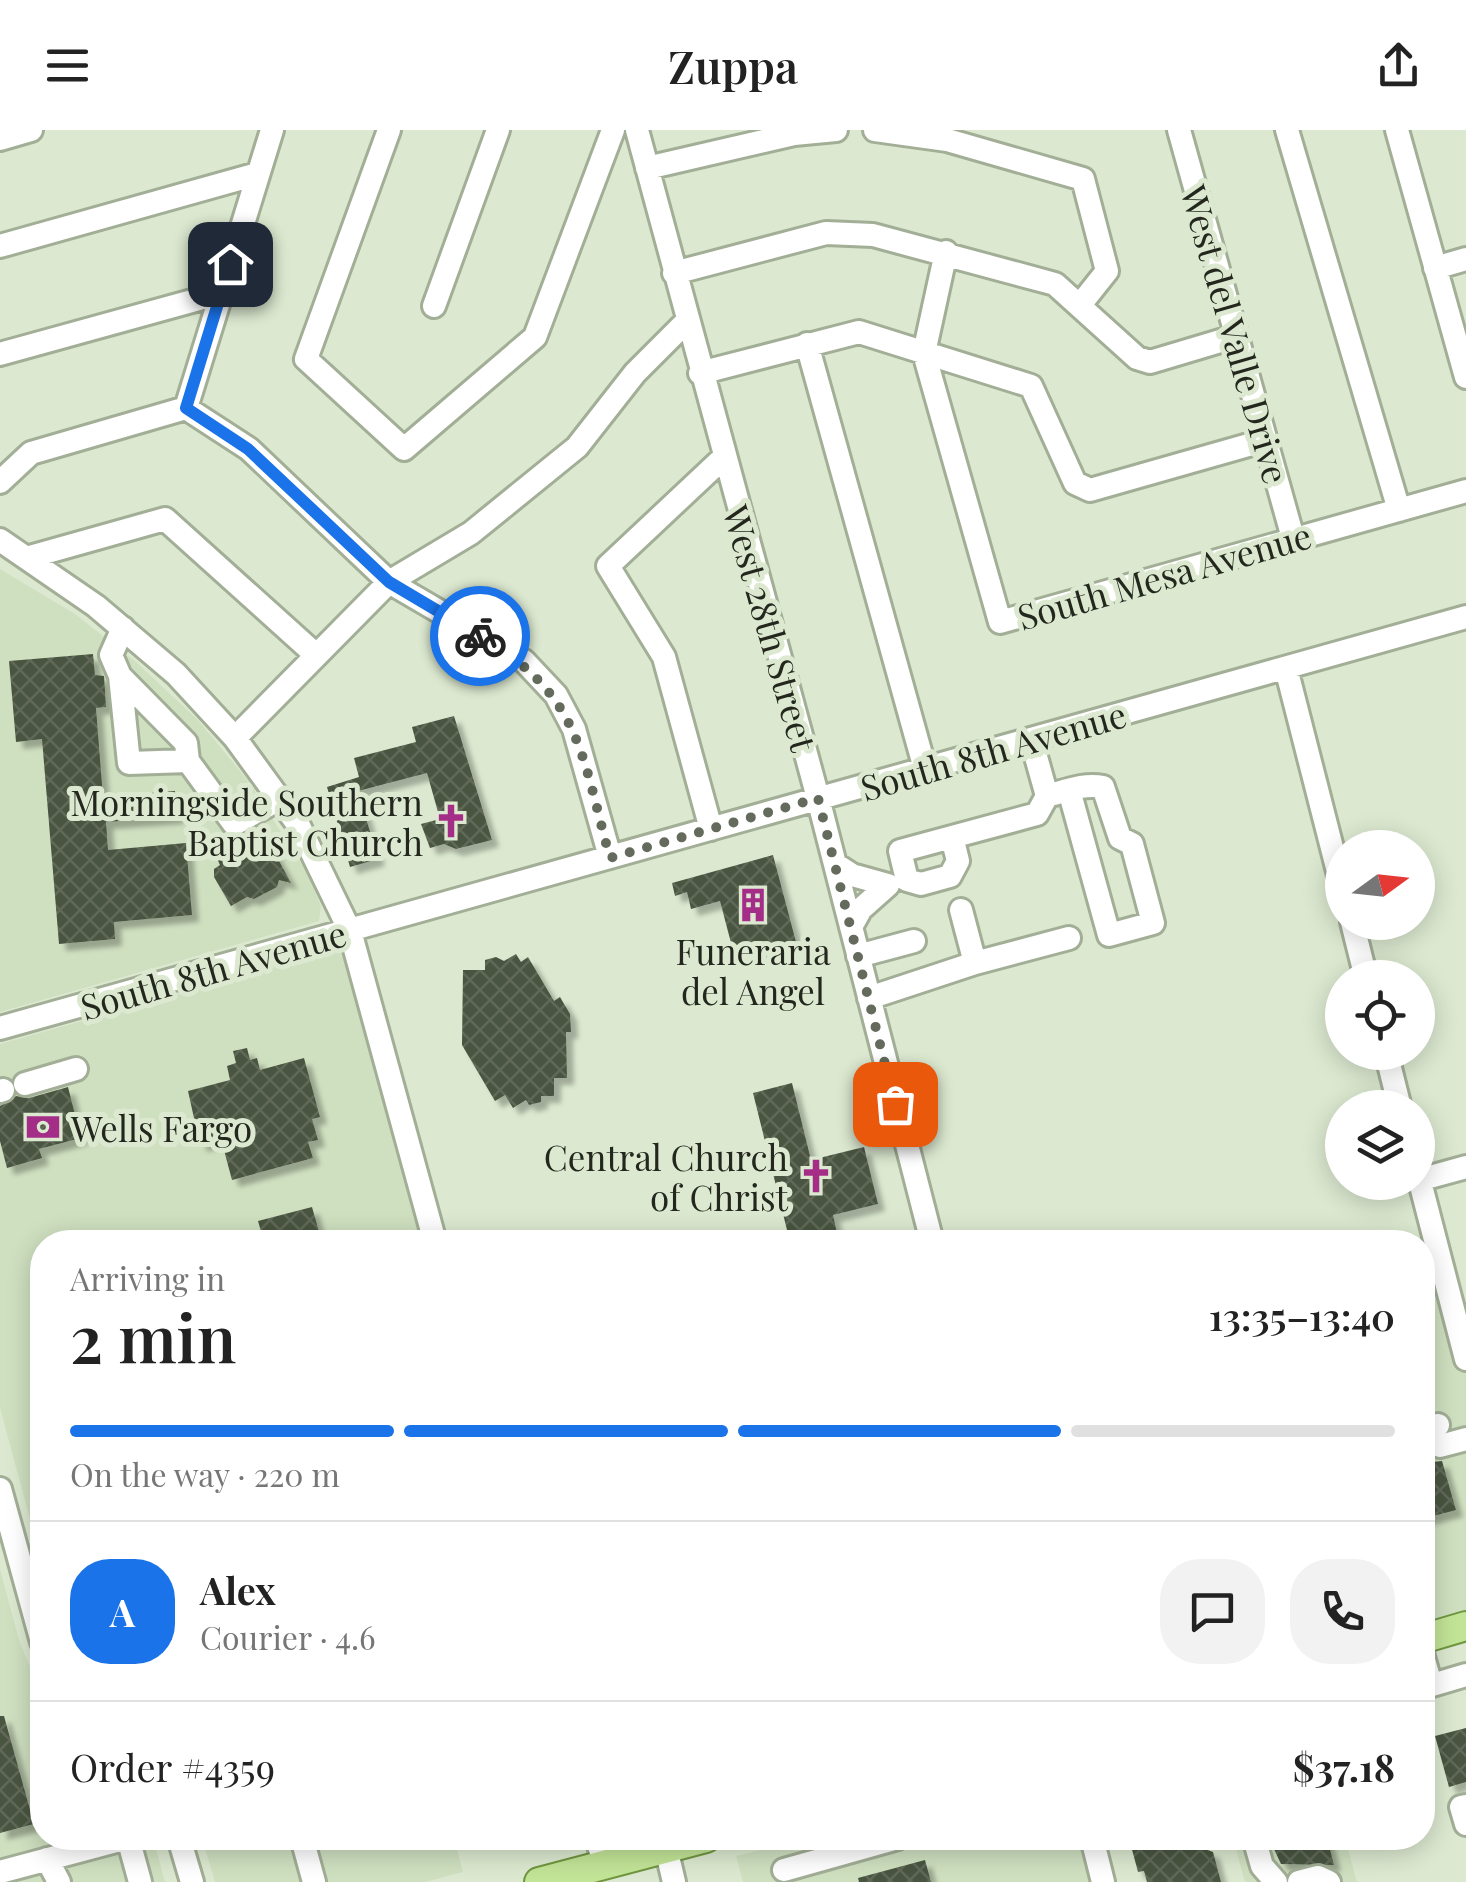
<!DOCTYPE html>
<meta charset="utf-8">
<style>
body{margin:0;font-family:"Playfair Display",serif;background:#f2f2f2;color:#222;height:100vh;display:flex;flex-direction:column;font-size:38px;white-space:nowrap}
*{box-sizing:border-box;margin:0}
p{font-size:32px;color:#767676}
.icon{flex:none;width:55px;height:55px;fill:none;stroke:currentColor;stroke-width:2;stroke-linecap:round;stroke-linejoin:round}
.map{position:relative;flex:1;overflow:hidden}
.side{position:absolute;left:30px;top:1100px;width:1405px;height:620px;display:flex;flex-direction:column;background:#fff;border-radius:40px;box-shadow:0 5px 25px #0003}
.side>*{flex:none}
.needle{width:65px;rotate:75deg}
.fabs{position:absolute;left:1325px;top:700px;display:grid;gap:20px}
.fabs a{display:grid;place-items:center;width:110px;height:110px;border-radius:50%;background:#fff;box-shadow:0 5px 25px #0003;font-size:50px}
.pin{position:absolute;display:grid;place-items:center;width:85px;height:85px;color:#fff;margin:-42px;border-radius:20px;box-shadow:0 5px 15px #0006}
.courier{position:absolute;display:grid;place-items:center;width:100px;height:100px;margin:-50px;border:8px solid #1a73e8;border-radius:50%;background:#fff;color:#222;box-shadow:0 2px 12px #0007}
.summary em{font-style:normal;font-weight:600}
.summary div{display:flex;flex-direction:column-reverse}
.summary{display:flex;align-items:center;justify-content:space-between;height:170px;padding:0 40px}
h1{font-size:65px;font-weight:600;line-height:75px}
.bar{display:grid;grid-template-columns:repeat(4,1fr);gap:15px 10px;align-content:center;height:120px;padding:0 40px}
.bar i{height:12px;border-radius:8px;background:#e0e0e0}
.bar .active{background:#1a73e8}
.bar p{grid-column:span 4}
.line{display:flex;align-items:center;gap:25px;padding:0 40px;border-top:2px solid #e0e0e0}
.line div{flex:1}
.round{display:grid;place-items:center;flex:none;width:105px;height:105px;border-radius:40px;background:#f2f2f2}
header{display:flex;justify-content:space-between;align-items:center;height:130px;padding:0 40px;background:#fff;font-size:45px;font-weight:600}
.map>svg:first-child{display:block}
.built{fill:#cfe0c0}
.building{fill:url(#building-cross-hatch);filter:url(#shadow)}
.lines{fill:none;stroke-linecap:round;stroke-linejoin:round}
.minor-casing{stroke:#a2ae96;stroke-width:28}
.major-casing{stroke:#70963f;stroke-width:32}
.minor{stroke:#fff;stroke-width:22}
.major{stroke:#c2e497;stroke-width:28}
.done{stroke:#646b5c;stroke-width:10;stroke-dasharray:0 18}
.route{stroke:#1a73e8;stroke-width:12}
.labels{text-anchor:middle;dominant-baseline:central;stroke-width:10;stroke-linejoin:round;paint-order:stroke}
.street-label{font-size:35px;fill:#23271e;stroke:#dce9d0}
.poi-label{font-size:35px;fill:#23271e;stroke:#dce9d0;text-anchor:end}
</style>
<header><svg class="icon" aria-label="menu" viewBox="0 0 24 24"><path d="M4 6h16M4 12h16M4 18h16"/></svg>Zuppa<svg class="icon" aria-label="share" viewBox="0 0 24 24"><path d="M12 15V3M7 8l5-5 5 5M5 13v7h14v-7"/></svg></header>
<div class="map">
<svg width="1466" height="1752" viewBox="0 0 1466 1752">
<defs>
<pattern id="building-cross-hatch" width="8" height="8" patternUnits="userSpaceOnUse" patternTransform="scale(2.5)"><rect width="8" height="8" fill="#4a543f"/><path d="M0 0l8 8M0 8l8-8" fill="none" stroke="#616958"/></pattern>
<filter id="shadow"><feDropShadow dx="7" dy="7" stdDeviation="2.5" flood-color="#0004"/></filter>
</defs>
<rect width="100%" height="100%" fill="#dce9d0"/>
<path class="built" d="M0,439l75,45 61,48 62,58 51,62 59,92 13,32 -2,15 -319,91z
M342,818l79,294h-379v321l-42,-155v-364z
M1439,1125l27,100v271l-43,13 -1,-379z
M0,1439l19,71 23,56v142h111l12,44h-165z
M202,1708h252l9,34 -38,10h-210z
M807,1708h284l12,44h-360l-7,-26z
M1233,1708h112l12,44h-112z"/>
<path class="building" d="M93,524l2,21 9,1 2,31 -10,1 7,89 72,-6 2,26 -71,5 2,28 78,-7 6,72 -78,7 1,17 -56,5 -17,-205 -26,3 -7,-81z
M454,586l38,124 -36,9 -12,-5 -14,4 -9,-24 19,-5 -13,-46 -69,18 20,68 -28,8 -23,-80 32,-10 -5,-19 62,-16 -4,-15z
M259,704l3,6 4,-3 25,46 -12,-3 -2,7 -23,12 -7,-2 -16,9 -17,-29v-8l6,-4 -5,-11z
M773,725l23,87 -61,16 -15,-57 -29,8 -4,-17 -12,4 -3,-13z
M516,824l5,8 7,-5 26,44 6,-4 10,17 1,18h-5l1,46h-13v18h-13v6l-12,3 -3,-5 -13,8 -8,-13 -10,6 -33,-56 1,-75h22v-10l11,-3 8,4z
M247,918l3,12 7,-2 3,12 44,-12 16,59 -8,2 6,21 -10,2 5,16 -81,22 -11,-41 -21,6 -12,-54 42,-11 -3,-14 9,-3 -3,-12z
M792,953l19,77 53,-13 14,57 -45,11 5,22 -23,5h-25l-37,-149z
M68,957l13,51 -42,11 3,9 -35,10 -7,-27v-35l16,-10 13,2z
M312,1077l10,35h-58l-6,-21z
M1442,1331l14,49 -34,9v-56z
M0,1586h4l30,108 -34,9z
M1466,1598v54l-17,5 -14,-51z
M1136,1708h49l1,4 27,10 8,30h-74l-3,-11 -6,1 -8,-30z
M1269,1708h58l7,27 -53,-1z
M925,1730l6,22h-72l-1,-4z"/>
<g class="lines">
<g class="minor-casing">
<path id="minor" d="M389,0l-83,229 98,90 131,-112 78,-207
M637,0l181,668 114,444
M875,0l72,10 136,39 24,92 -27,34
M1179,0l114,408
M1287,0l112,380
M1397,0l69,247
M0,9l31,-9
M647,38l147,-34 42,-4
M0,116l257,-72
M946,122l-22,101 76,269 466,-131
M1435,138l31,-9
M674,143l152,-40 47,2 182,49 82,74 13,4 87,-26
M434,176l64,-176
M807,214l118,425
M0,224l221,-61
M700,243l159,-41 172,54 44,97 15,7 176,-50
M186,278l63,41 140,133 135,79 32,34 18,34 36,128
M186,278l86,-278
M0,352l31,-29 155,-45
M0,410l96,66 80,68 59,64 64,88 51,105 85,311
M26,428l139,-39 151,136
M123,498l-12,27 9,21 66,67 2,18 46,63 47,-26
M1286,538l56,219
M120,546l9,87 59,-2
M235,608l154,-156 82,-49 106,-86 58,-74 51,-51
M1031,609l16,57c19,-5 37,-13 56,-9l17,51 12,6 21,79 -44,12 -40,-145
M711,699l-47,-172 -56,-91 115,-108
M952,707l6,24 -8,15 -29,8 -14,-4 -7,-29 137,-37 10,-18
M835,734l17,11 36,10 -27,24 -10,18
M961,780l14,53 94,-25
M1352,792l14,56
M858,826l56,-15
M869,868l106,-35
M0,898l1466,-411
M1386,922l14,56
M25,954l51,-15
M0,961l3,-1
M1418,1044l48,185
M1419,1050l47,-13
M1422,1299l16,-4
M1440,1316l26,-7
M0,1359l42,153
M1422,1523l9,32
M1422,1558l44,-13
M1466,1676l-5,1 5,17
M128,1708l12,44
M179,1708l13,44
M302,1708l12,44
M597,1708l7,26
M1092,1708l11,44
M1254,1708l8,28 14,16
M666,1718l8,34
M47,1729l12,23
M784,1740l114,-32
M0,1742l127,-34
M1299,1752l19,-5 11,5"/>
</g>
<g class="major-casing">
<path id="major" d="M1422,1509l44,-13
M539,1752l167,-44"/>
</g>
<use href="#minor" class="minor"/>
<use href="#major" class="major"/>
</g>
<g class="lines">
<path class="done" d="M480,506c101,59 101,117 130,222l208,-60 77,306"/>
<path class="route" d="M230,134l-44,144 62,41 141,133 91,54"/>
</g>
<defs>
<g id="church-bare" transform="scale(2.7)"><path d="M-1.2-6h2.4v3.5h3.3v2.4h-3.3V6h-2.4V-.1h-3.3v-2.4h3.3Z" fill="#a42e87" stroke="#dce9d0" stroke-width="2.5" paint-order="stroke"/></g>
<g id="building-bare" transform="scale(2.7)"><path d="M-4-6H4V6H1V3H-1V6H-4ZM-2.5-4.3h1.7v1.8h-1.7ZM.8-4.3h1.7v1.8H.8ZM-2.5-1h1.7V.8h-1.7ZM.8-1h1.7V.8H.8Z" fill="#a42e87" stroke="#dce9d0" stroke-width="2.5" paint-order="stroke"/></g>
<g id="bank-bare" transform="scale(2.7)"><path d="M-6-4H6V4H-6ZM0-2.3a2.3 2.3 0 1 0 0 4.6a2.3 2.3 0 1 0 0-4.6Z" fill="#a42e87" stroke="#dce9d0" stroke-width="2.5" paint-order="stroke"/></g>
</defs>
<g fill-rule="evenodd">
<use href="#church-bare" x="451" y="691"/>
<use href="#building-bare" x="753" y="775"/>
<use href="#bank-bare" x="43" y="997"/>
<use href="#church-bare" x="816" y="1046"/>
</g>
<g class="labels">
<g class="street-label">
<text transform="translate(1236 204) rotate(74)">West del Valle Drive</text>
<text transform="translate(1164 445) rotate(-16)">South Mesa Avenue</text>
<text transform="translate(771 498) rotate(74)">West 28th Street</text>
<text transform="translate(993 620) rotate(-16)">South 8th Avenue</text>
<text transform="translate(213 839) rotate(-16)">South 8th Avenue</text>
</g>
<g class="poi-label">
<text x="423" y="671">Morningside Southern<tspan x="423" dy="40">Baptist Church</tspan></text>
<text x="753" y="820" text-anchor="middle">Funeraria<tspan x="753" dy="40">del Angel</tspan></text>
<text x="71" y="997" text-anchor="start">Wells Fargo</text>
<text x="788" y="1026">Central Church<tspan x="788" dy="40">of Christ</tspan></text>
</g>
</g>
</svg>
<div class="fabs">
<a><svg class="needle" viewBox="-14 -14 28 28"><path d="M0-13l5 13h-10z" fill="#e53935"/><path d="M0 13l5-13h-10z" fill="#767676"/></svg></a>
<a><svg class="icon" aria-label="locate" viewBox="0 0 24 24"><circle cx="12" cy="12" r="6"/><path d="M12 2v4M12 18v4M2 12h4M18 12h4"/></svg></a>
<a><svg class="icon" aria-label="layers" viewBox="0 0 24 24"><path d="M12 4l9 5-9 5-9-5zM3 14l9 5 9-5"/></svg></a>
</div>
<div class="pin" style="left:895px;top:974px;background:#ea580c"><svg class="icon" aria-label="bag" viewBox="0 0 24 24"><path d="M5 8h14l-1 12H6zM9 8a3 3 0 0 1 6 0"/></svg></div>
<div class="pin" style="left:230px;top:134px;background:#1f2937"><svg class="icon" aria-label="home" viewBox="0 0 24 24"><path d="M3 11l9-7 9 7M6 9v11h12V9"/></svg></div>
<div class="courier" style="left:480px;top:506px"><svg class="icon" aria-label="bike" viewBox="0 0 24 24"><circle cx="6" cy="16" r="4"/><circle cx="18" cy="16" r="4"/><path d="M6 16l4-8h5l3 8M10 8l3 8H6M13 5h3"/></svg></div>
<section class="side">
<div class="summary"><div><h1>2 min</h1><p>Arriving in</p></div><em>13:35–13:40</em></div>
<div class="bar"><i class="active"></i><i class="active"></i><i class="active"></i><i></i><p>On the way · 220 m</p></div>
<div class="line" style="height:180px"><b class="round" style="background:#1a73e8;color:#fff">A</b><div><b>Alex</b><p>Courier · 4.6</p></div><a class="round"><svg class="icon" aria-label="chat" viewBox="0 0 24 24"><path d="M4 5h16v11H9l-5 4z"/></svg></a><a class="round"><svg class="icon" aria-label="phone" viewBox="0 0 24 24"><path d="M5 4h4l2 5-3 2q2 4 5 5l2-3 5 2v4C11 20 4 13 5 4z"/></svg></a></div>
<div class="line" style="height:130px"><div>Order #4359</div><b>$37.18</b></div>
</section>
</div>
